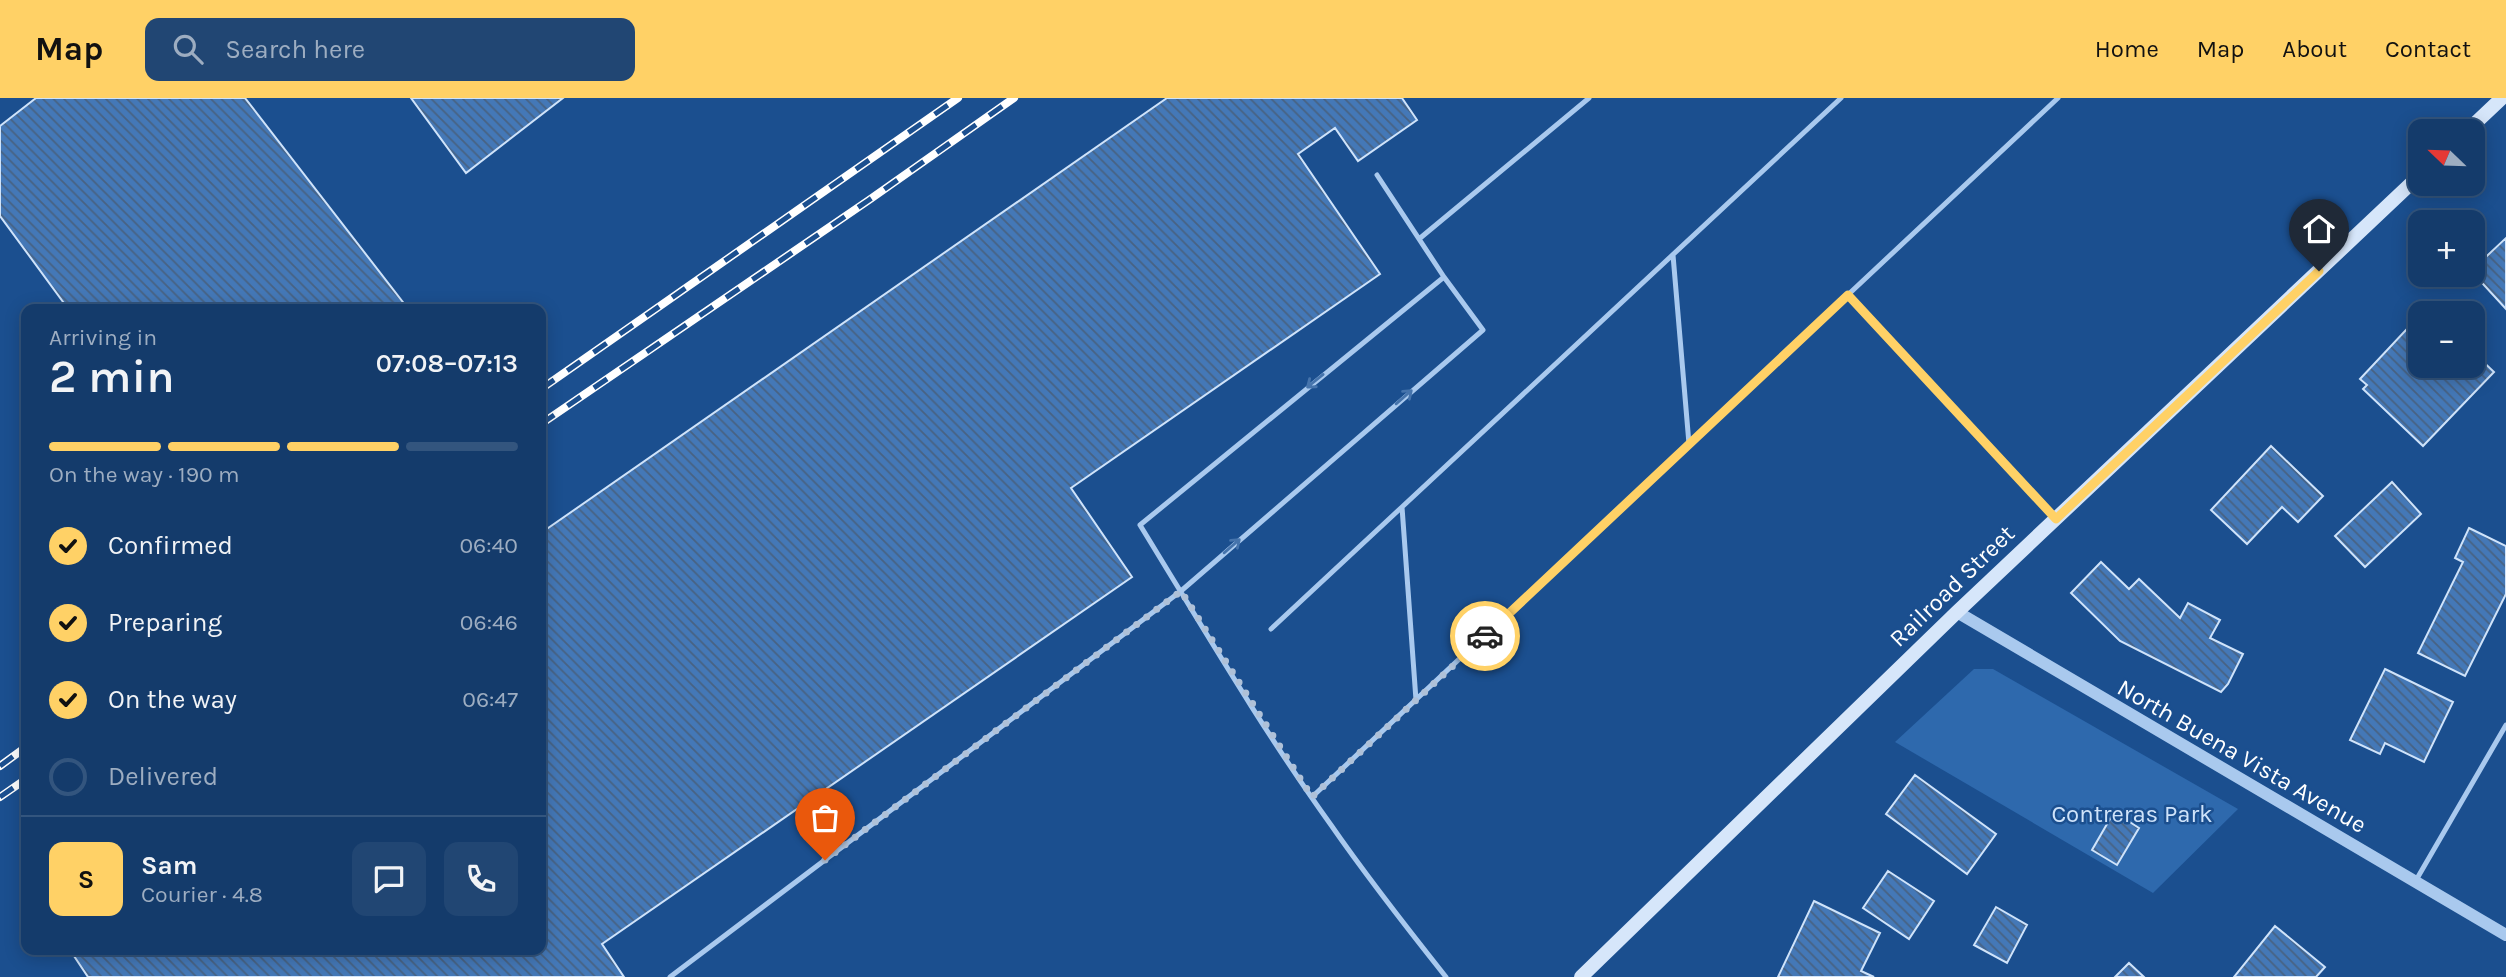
<!DOCTYPE html>
<meta charset="utf-8">
<style>
body{margin:0;font-family:Karla,sans-serif;background:#214673;color:#f1f3f6;height:100vh;display:flex;flex-direction:column;font-size:26px;white-space:nowrap}
*{box-sizing:border-box;margin:0}
p{font-size:23px;color:#9dadc1}
.icon{flex:none;width:38px;height:38px;fill:none;stroke:currentColor;stroke-width:2;stroke-linecap:round;stroke-linejoin:round}
.map{position:relative;flex:1;overflow:hidden}
.details{position:absolute;left:21px;top:206px;width:525px;height:651px;display:flex;flex-direction:column;background:#143b6b;border-radius:14px;box-shadow:0 4px 18px #0003,0 0 0 2px #33557e}
.details>*{flex:none}
.needle{width:46px;rotate:293deg}
.tools{position:absolute;left:2408px;top:21px;display:grid;gap:14px}
.tools a{display:grid;place-items:center;width:77px;height:77px;border-radius:14px;background:#143b6b;box-shadow:0 4px 18px #0003,0 0 0 2px #33557e;font-size:35px}
.pin{position:absolute;display:grid;place-items:center;width:60px;height:60px;color:#fff;margin:-72px -30px;border-radius:50% 50% 50% 0;rotate:-45deg;box-shadow:0 0 7px #0007}
.pin .icon{rotate:45deg}
.courier{position:absolute;display:grid;place-items:center;width:70px;height:70px;margin:-35px;border:5px solid #ffd166;border-radius:50%;background:#fff;color:#222;box-shadow:0 2px 9px #0007}
.head em{font-style:normal;font-weight:600}
.head div{display:flex;flex-direction:column-reverse}
.head{display:flex;align-items:center;justify-content:space-between;height:119px;padding:0 28px}
h1{font-size:46px;font-weight:600;line-height:52px}
.bar{display:grid;grid-template-columns:repeat(4,1fr);gap:10px 7px;align-content:center;height:84px;padding:0 28px}
.bar i{height:9px;border-radius:5px;background:#33557e}
.bar .active{background:#ffd166}
.bar p{grid-column:span 4}
.line{display:flex;align-items:center;gap:18px;padding:0 28px;border-top:2px solid #33557e}
.line div{flex:1}
.round{display:grid;place-items:center;flex:none;width:74px;height:74px;border-radius:14px;background:#214673}
ol{padding:0 28px;list-style:none}
li{display:flex;align-items:center;gap:21px;height:77px}
li p{margin-inline-start:auto}
li .icon{padding:7px;border-radius:50%;background:#ffd166;color:#111;stroke-width:4}
li:last-child{color:#9dadc1}
li i{width:38px;height:38px;border:4px solid #33557e;border-radius:50%}
header{display:flex;align-items:center;gap:42px;box-sizing:border-box;height:98px;padding:0 35px;background:#ffd166;color:#111}
header strong{font-size:33px}
nav{display:flex;gap:38px;margin-inline-start:auto;font-size:24px}
.search{width:490px;height:63px;background:#214673;display:flex;align-items:center;gap:18px;box-sizing:border-box;padding:0 24px;border-radius:14px;color:#9dadc1;font-size:26px}
.map>svg:first-child{display:block}
.park{fill:#2e69ad}
.building{fill:url(#building-back-hatch);stroke:#cfe3fa;stroke-width:2}
.lines{fill:none;stroke-linecap:round;stroke-linejoin:round}
.service{stroke:#a9c9ee;stroke-width:5}
.tertiary{stroke:#a9c9ee;stroke-width:12}
.secondary{stroke:#d6e6fa;stroke-width:14}
.rail-casing{stroke:#fff;stroke-width:8}
.rail{stroke:#1b4f8f;stroke-width:5;stroke-dasharray:16;stroke-linecap:butt}
.oneway{stroke:#4674ac}
.done{stroke:#afc1d8;stroke-width:7;stroke-dasharray:0 12.6}
.route{stroke:#ffd166;stroke-width:9}
.labels{text-anchor:middle;dominant-baseline:central;stroke-width:5;stroke-linejoin:round;paint-order:stroke}
.street-label{font-size:24px;fill:#fff;stroke:#1b4f8f}
.park-label{font-size:24px;fill:#cfe3fa;stroke:#1b4f8f}
</style>
<header>
<strong>Map</strong>
<div class="search"><svg class="icon" aria-label="search" viewBox="0 0 24 24"><circle cx="10" cy="10" r="6"/><path d="M15 15l6 6"/></svg>Search here</div>
<nav><a>Home</a><a>Map</a><a>About</a><a>Contact</a></nav>
</header>
<div class="map">
<svg width="2506" height="879" viewBox="0 0 2506 879">
<defs>
<pattern id="building-back-hatch" width="6" height="6" patternUnits="userSpaceOnUse" patternTransform="scale(1.75)"><rect width="6" height="6" fill="#4478b7"/><path d="M-1 5l2 2M0 0l6 6M5-1l2 2" fill="none" stroke="#486282"/></pattern>
</defs>
<rect width="100%" height="100%" fill="#1b4f8f"/>
<path class="park" d="M1974,571h19l245,140 -85,84 -258,-151z"/>
<path class="building" d="M36,0h209l164,212h-340l-69,-94v-90z
M411,0h152l-97,75z
M1167,0h235l15,22 -59,41 -23,-33 -37,26 82,120 -309,214 61,89 -530,367 22,33h-536l-18,-27h471v-417z
M2506,140v71l-33,-36v-4z
M2420,217v51h53v-14l21,20 -71,74 -60,-57 4,-4 -7,-6z
M2271,348l52,50 -25,26 -16,-15 -35,37 -36,-34z
M2392,384l29,32 -56,53 -30,-31z
M2469,430l37,18v48l-41,82 -47,-23 45,-91 -8,-4z
M2101,464l28,27 10,-10 41,39 8,-15 32,17 -10,18 33,16 -15,30 -7,8 -101,-51 -49,-48z
M2385,571l68,33 -29,60 -39,-19 -5,11 -30,-14z
M1915,677l81,59 -29,40 -81,-60z
M2114,714l25,16 -22,37 -25,-15z
M1888,773l46,30 -25,38 -46,-31z
M1814,803l66,32 -19,38 13,6h-96z
M1996,809l31,18 -20,38 -33,-18z
M2275,828l50,41 -9,10h-82z
M2129,865l15,14h-29z"/>
<g class="lines">
<path class="service" d="M1377,77l67,102
M1419,141l170,-141
M1673,157l16,189
M1848,197l205,222
M1271,531l131,-122
M1416,602l-14,-193 439,-409
M1312,699l746,-699
M2415,784l91,-157
M670,879l511,-386 302,-261 -39,-53 -304,248c62,101 122,204 191,300 36,52 76,103 115,152"/>
<path class="tertiary" d="M1957,514l549,323"/>
<path class="secondary" d="M2467,33l35,-33
M1581,879l376,-365 463,-437"/>
<g class="rail-casing">
<path id="rail" d="M541,291l417,-291
M541,326l328,-224 145,-102
M0,668l26,-19
M0,699l26,-18"/>
</g>
<use href="#rail" class="rail"/>
</g>
<defs><path id="oneway-shaft" d="M-6 0H5M1.5-3L5.5 0L1.5 3" fill="none" stroke-width="1.6" stroke-linecap="round" stroke-linejoin="round" transform="scale(1.75)"/></defs>
<g class="oneway">
<use href="#oneway-shaft" transform="translate(1315 283) rotate(141)"/>
<use href="#oneway-shaft" transform="translate(1404 299) rotate(-41)"/>
<use href="#oneway-shaft" transform="translate(1232 448) rotate(-41)"/>
</g>
<g class="lines">
<path class="done" d="M825,762l356,-269 131,206 173,-161"/>
<path class="route" d="M1485,538l363,-341 208,224 263,-248"/>
</g>
<g class="labels">
<g class="street-label">
<text transform="translate(1952 488) rotate(-44)">Railroad Street</text>
<text transform="translate(2242 658) rotate(30)">North Buena Vista Avenue</text>
</g>
<g class="park-label">
<text x="2132" y="716">Contreras Park</text>
</g>
</g>
</svg>
<div class="tools">
<a><svg class="needle" viewBox="-14 -14 28 28"><path d="M0-13l5 13h-10z" fill="#e53935"/><path d="M0 13l5-13h-10z" fill="#9dadc1"/></svg></a>
<a>+</a>
<a>−</a>
</div>
<div class="pin" style="left:825px;top:762px;background:#ea580c"><svg class="icon" aria-label="bag" viewBox="0 0 24 24"><path d="M5 8h14l-1 12H6zM9 8a3 3 0 0 1 6 0"/></svg></div>
<div class="pin" style="left:2319px;top:173px;background:#1f2937"><svg class="icon" aria-label="home" viewBox="0 0 24 24"><path d="M3 11l9-7 9 7M6 9v11h12V9"/></svg></div>
<div class="courier" style="left:1485px;top:538px"><svg class="icon" aria-label="car" viewBox="0 0 24 24"><path d="M5 17H2v-5l4-1 3-4h7l3 4 3 1v5h-3M9 17h6M6 11h13"/><circle cx="7" cy="17" r="2"/><circle cx="17" cy="17" r="2"/></svg></div>
<section class="details">
<div class="head"><div><h1>2 min</h1><p>Arriving in</p></div><em>07:08–07:13</em></div>
<div class="bar"><i class="active"></i><i class="active"></i><i class="active"></i><i></i><p>On the way · 190 m</p></div>
<ol>
<li><svg class="icon" aria-label="check" viewBox="0 0 24 24"><path d="M5 12l5 5 9-10"/></svg>Confirmed<p>06:40</p></li>
<li><svg class="icon" aria-label="check" viewBox="0 0 24 24"><path d="M5 12l5 5 9-10"/></svg>Preparing<p>06:46</p></li>
<li><svg class="icon" aria-label="check" viewBox="0 0 24 24"><path d="M5 12l5 5 9-10"/></svg>On the way<p>06:47</p></li>
<li><i></i>Delivered</li>
</ol>
<div class="line" style="height:126px"><b class="round" style="background:#ffd166;color:#111">S</b><div><b>Sam</b><p>Courier · 4.8</p></div><a class="round"><svg class="icon" aria-label="chat" viewBox="0 0 24 24"><path d="M4 5h16v11H9l-5 4z"/></svg></a><a class="round"><svg class="icon" aria-label="phone" viewBox="0 0 24 24"><path d="M5 4h4l2 5-3 2q2 4 5 5l2-3 5 2v4C11 20 4 13 5 4z"/></svg></a></div>
</section>
</div>
